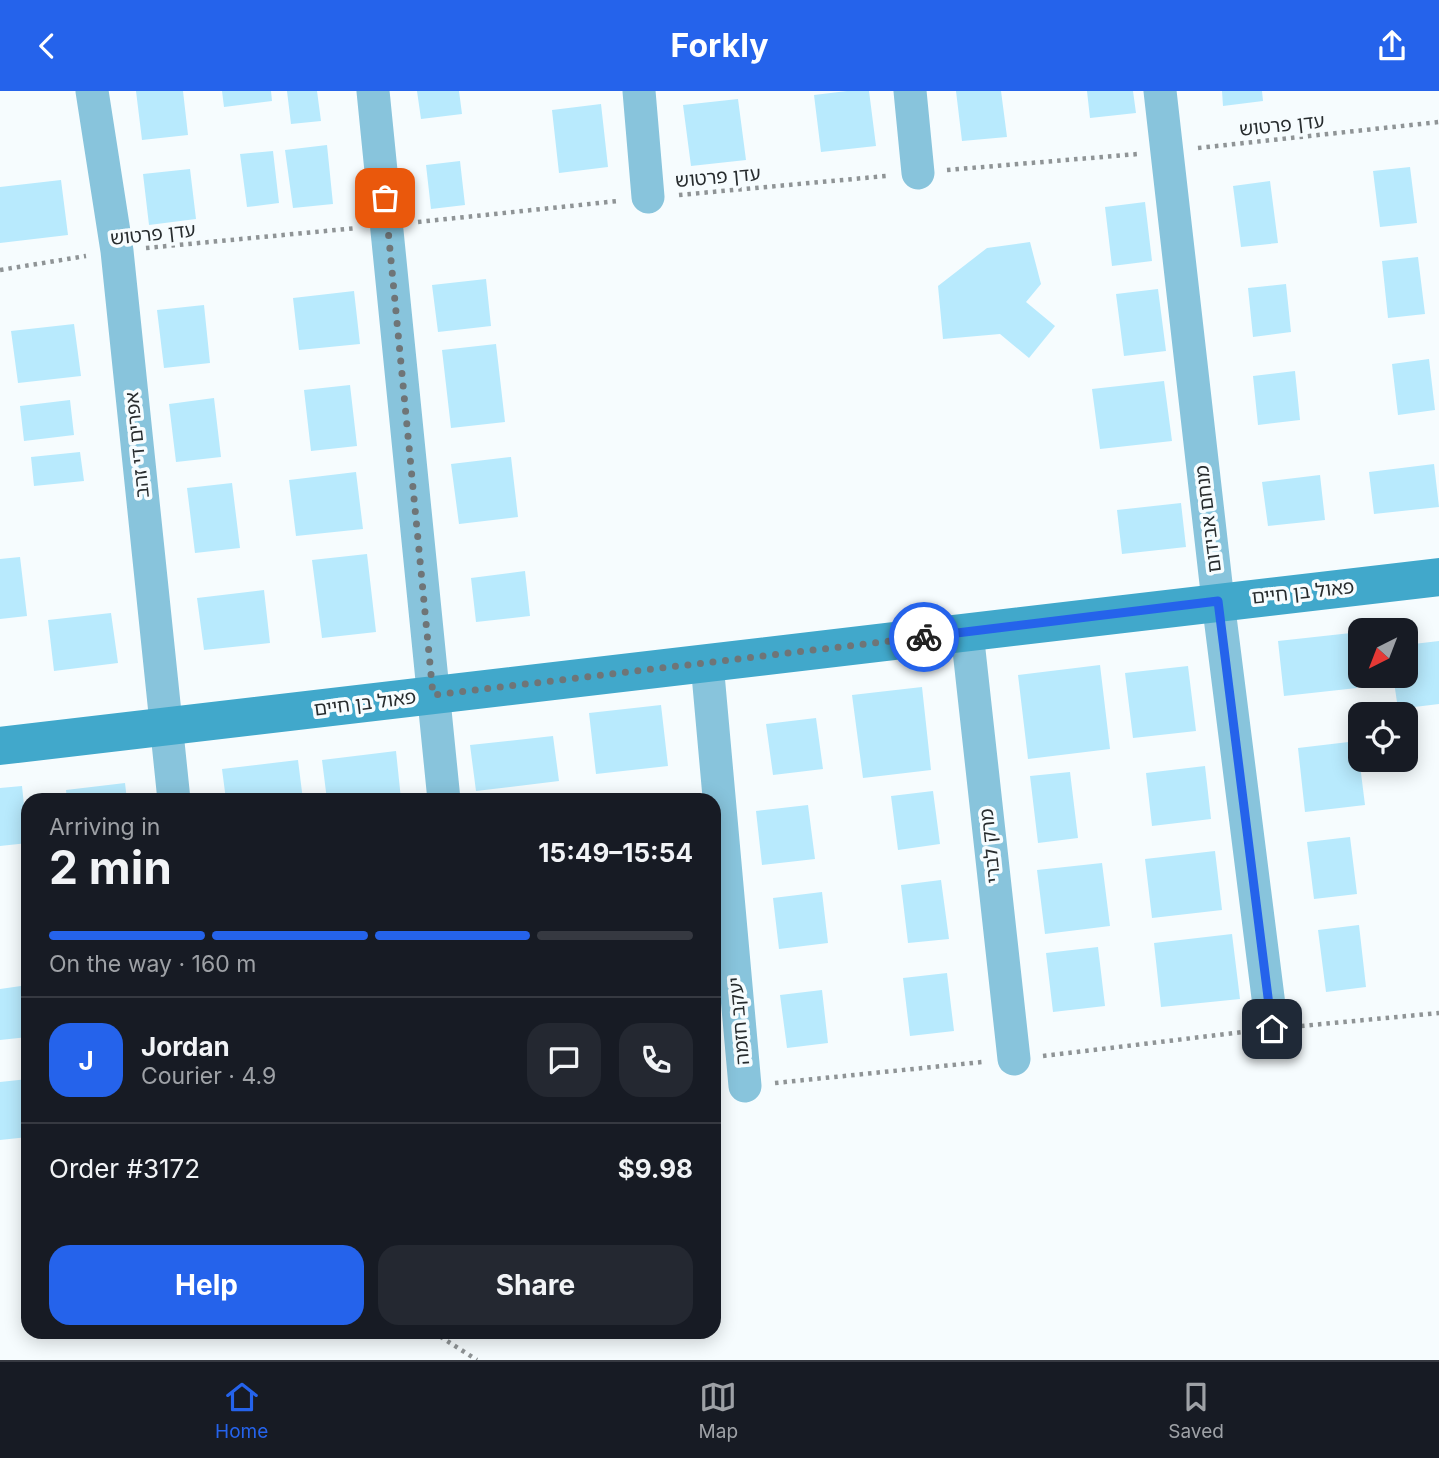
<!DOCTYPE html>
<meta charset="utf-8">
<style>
body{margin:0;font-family:Inter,"Noto Sans Hebrew",sans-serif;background:#242831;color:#f1f3f6;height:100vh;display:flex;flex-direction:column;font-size:26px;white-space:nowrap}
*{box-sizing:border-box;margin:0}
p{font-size:23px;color:#9ea1a6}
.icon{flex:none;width:38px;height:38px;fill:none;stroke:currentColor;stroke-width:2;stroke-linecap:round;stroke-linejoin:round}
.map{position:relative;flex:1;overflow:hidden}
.sheet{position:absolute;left:21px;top:702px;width:700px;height:546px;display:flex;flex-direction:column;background:#171b24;border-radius:21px;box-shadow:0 4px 18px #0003}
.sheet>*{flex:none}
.needle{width:46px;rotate:222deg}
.tools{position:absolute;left:1348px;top:527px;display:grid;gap:14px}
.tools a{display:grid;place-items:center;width:70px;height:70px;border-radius:14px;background:#171b24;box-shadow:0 4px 18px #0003;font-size:35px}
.pin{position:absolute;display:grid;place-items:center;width:60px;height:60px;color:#fff;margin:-30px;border-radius:14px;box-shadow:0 4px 10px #0006}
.courier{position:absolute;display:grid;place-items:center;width:70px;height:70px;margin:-35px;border:5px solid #2563eb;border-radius:50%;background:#fff;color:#222;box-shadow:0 2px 9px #0007}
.head em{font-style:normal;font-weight:700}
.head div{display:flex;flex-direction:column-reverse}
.head{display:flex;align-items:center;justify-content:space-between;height:119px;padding:0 28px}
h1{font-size:46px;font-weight:700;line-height:52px}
.bar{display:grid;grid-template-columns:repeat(4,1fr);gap:10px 7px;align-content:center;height:84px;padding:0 28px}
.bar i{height:9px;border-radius:5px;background:#363941}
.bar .active{background:#2563eb}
.bar p{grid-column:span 4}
.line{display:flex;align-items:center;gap:18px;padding:0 28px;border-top:2px solid #363941}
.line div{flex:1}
.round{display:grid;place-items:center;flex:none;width:74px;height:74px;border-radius:21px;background:#242831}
.button{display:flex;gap:14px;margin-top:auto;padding:14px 28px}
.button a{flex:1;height:80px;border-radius:21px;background:#2563eb;color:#fff;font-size:28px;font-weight:700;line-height:80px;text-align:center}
.button a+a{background:#242831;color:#f1f3f6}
header{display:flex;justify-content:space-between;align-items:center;height:91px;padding:0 28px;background:#2563eb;color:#fff;font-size:32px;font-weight:700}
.menu{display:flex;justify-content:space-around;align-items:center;height:98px;border-top:2px solid #363941;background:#171b24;font-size:19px;color:#9ea1a6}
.menu a{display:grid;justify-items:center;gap:4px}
.menu .active{color:#2563eb}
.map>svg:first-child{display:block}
.building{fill:#b8eafd}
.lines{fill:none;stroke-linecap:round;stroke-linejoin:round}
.path{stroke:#8f9496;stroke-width:4.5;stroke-dasharray:3.5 5;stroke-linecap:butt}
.street{stroke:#88c4dc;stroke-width:33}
.secondary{stroke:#41a8cb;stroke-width:38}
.done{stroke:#6f7577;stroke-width:7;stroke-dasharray:0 12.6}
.route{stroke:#2563eb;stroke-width:9}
.labels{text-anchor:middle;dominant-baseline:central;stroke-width:7;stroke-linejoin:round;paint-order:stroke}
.street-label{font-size:19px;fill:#272c2e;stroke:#f6fcfe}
</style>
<header><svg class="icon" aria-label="back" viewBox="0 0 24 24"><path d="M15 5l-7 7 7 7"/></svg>Forkly<svg class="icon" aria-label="share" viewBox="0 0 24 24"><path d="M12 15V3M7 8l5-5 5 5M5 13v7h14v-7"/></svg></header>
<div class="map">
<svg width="1439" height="1269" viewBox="0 0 1439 1269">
<rect width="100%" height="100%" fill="#f6fcfe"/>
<path class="building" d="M136,0h47l5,44 -46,5z
M222,0h49l1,10 -48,6z
M287,0h30l4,30 -30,3z
M417,0h42l3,23 -41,5z
M847,0h22l7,55 -55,6 -7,-57z
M956,0h45l6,46 -45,4z
M1087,0h46l3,22 -46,5z
M1222,0h40l1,10 -40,5z
M738,8l8,61 -55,6 -8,-61z
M601,13l7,63 -49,6 -7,-63z
M327,54l6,59 -40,4 -8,-58z
M273,60l6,52 -32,4 -7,-53z
M460,70l5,44 -34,4 -5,-44z
M1410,76l7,56 -37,4 -7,-56z
M190,78l6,50 -47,6 -6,-51z
M61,89l7,55 -68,8v-56z
M1270,90l8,62 -37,4 -8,-61z
M1145,111l7,59 -40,5 -7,-59z
M1030,151l11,42 -15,18 29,24 -26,32 -29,-24 -57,5 -5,-53 49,-38z
M1418,166l7,57 -37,4 -6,-57z
M486,188l5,47 -53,6 -6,-47z
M1286,193l5,48 -38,5 -5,-49z
M1158,198l8,62 -42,5 -8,-62z
M354,200l6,53 -61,6 -6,-52z
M204,214l6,58 -46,5 -7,-58z
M74,233l7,52 -63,7 -7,-52z
M496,253l9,78 -54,6 -9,-78z
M1429,268l6,51 -37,5 -6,-51z
M1295,280l5,49 -42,5 -5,-49z
M1164,290l8,60 -72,8 -8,-60z
M350,294l7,61 -46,5 -7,-61z
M214,307l7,59 -45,5 -7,-58z
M70,309l4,35 -50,6 -4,-35z
M80,361l4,29 -50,5 -3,-29z
M511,366l7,60 -59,7 -8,-60z
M1434,373l5,43 -65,7 -5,-42z
M356,381l7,57 -67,7 -7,-56z
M1320,384l5,45 -57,6 -6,-44z
M232,392l8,65 -45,5 -8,-65z
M1181,412l5,44 -64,7 -5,-44z
M367,463l9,78 -54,6 -10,-78z
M20,466l7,59 -27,3v-60z
M525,480l5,45 -54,6 -5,-44z
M264,499l6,53 -66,7 -7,-52z
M111,522l7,50 -64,8 -6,-51z
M1351,542l6,55 -73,8 -6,-55z
M1439,550v63l-41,5 -5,-34h12v-30z
M1100,574l10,84 -82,10 -10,-84z
M1188,575l8,65 -63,7 -8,-65z
M922,596l9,83 -68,8 -11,-83z
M661,614l7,61 -72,8 -7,-61z
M816,627l7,51 -50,6 -7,-51z
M553,645l6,45 -83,10 -6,-46z
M1357,650l8,64 -60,7 -7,-64z
M396,660l5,48 -74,1 -5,-40z
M298,669l5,40h-77l-4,-31z
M1205,675l6,53 -59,7 -6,-53z
M1070,681l8,66 -40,5 -8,-67z
M125,692l2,17h-60l-1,-10z
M22,695l6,57 -28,3v-58z
M933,700l7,53 -42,6 -7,-54z
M808,714l7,54 -53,6 -6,-54z
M1350,746l7,57 -43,5 -7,-57z
M1215,760l7,59 -70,8 -7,-59z
M1102,772l8,63 -65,8 -8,-64z
M941,789l8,59 -41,4 -7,-58z
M822,801l6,51 -49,6 -6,-51z
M1359,834l7,62 -40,5 -8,-62z
M1232,843l8,65 -79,8 -7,-64z
M1098,856l7,59 -52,6 -7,-59z
M947,882l7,58 -44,5 -7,-58z
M28,894v52l-28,3v-51z
M822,899l6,53 -41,5 -7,-53z
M28,988v58l-28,3v-58z"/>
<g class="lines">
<path class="path" d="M1198,57l241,-26
M947,79l191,-16
M679,104l207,-19
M418,131l200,-21
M146,157l211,-20
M0,179l86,-14
M1301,935l138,-13
M1043,965l200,-24
M775,992l207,-21
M433,1241l44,28"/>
<path class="street" d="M92,0l25,160 57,549
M373,0l71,709
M639,0l9,106
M910,0l8,82
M1160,0l58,510 54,428
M967,541l47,427
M707,572l38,423"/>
<path class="secondary" d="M0,655l1439,-169"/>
</g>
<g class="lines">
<path class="done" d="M385,107l48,497 491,-58"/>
<path class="route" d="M924,546l294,-36 54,428"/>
</g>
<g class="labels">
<g class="street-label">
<text transform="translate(1282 34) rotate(-6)">עדן פרטוש</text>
<text transform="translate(718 86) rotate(-5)">עדן פרטוש</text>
<text transform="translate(153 143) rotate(-6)">עדן פרטוש</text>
<text transform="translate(137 354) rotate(-96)">אפרים די זהב</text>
<text transform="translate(1208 428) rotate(-97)">מנחם אבידום</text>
<text transform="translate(1303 501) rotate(-6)">פאול בן חיים</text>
<text transform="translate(365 612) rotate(-7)">פאול בן חיים</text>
<text transform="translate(990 755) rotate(-96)">מרק לברי</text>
<text transform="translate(739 930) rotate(-95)">יעקב חזמה</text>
</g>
</g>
</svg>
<div class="tools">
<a><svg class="needle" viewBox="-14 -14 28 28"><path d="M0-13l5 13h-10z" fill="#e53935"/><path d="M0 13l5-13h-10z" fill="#9ea1a6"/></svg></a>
<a><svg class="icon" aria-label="locate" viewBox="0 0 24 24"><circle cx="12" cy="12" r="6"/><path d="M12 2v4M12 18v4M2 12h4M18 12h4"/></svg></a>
</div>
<div class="pin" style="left:385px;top:107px;background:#ea580c"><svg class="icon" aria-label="bag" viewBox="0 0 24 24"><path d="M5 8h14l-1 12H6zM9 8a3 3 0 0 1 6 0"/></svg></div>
<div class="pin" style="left:1272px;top:938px;background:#1f2937"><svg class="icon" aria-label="home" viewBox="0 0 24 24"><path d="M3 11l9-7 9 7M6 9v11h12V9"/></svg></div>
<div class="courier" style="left:924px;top:546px"><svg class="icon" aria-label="bike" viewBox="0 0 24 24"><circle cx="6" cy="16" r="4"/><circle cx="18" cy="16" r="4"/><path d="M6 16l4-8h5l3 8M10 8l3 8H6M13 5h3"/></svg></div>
<section class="sheet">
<div class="head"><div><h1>2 min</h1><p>Arriving in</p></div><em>15:49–15:54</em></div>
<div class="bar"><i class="active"></i><i class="active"></i><i class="active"></i><i></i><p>On the way · 160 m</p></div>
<div class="line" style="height:126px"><b class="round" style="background:#2563eb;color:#fff">J</b><div><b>Jordan</b><p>Courier · 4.9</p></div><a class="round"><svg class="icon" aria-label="chat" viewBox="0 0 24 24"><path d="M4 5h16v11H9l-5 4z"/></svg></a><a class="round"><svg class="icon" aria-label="phone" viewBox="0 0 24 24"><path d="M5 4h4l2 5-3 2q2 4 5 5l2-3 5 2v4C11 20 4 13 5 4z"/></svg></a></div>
<div class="line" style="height:91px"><div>Order #3172</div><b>$9.98</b></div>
<div class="button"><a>Help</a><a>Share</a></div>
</section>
</div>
<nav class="menu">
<a class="active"><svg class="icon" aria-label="home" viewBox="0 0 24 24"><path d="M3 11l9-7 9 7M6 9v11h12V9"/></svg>Home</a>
<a><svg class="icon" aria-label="map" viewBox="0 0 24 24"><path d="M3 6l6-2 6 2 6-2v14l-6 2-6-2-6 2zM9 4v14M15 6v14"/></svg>Map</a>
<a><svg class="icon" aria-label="saved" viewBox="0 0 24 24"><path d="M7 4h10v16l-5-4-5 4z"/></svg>Saved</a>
</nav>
